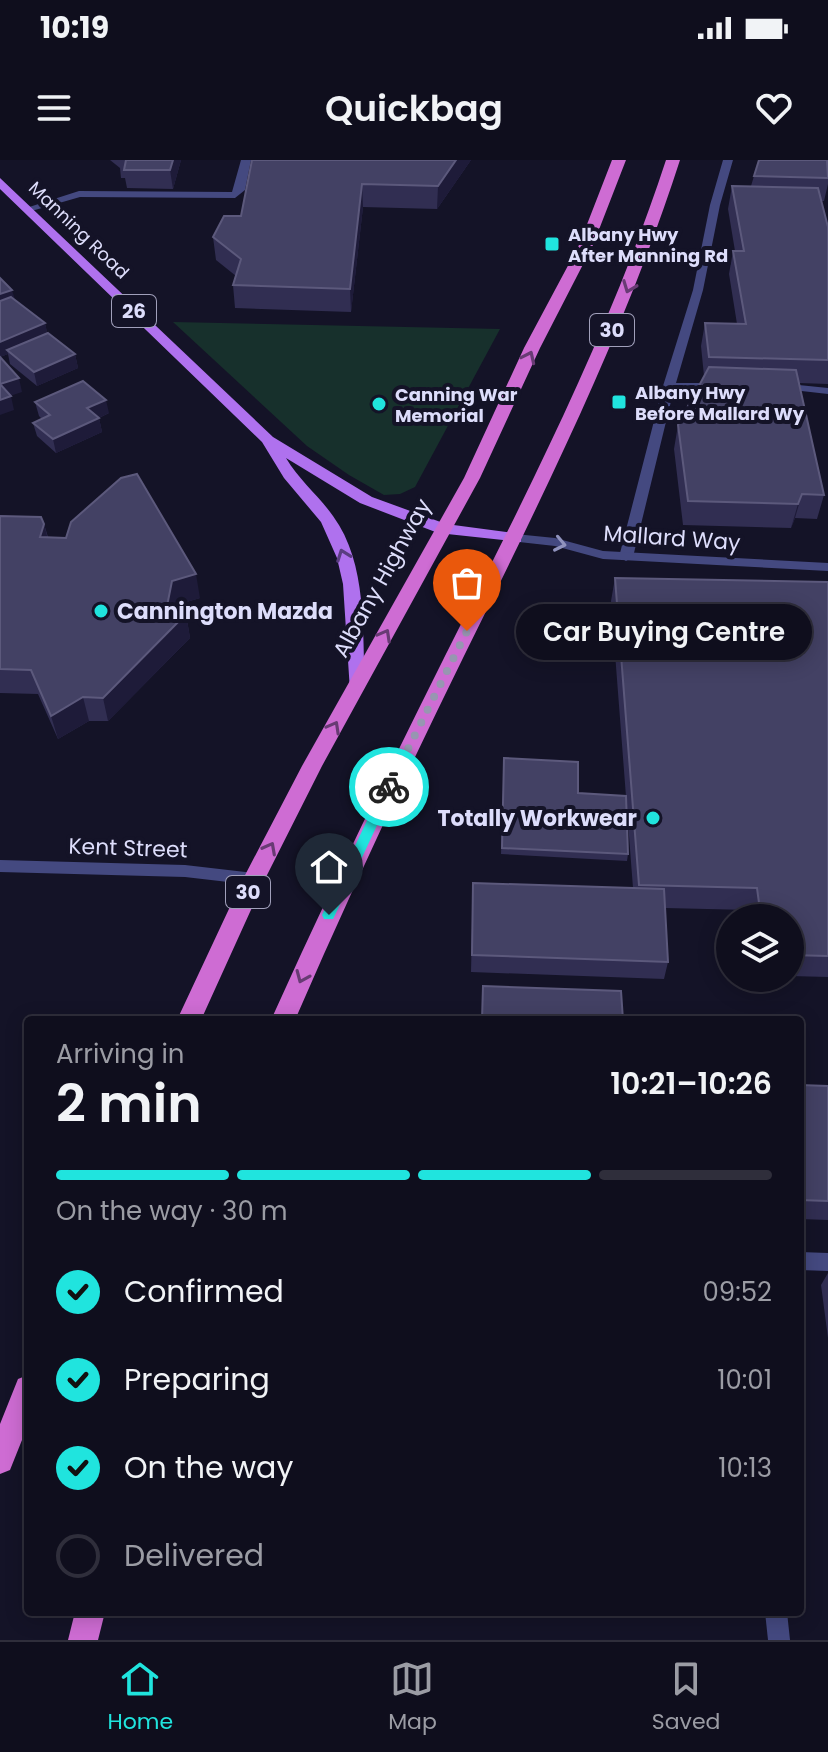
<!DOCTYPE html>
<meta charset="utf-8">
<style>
body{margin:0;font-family:Poppins,sans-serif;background:#1d1c2a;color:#f1f3f6;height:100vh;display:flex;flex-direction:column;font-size:30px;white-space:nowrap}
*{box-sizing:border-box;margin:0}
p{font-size:26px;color:#9b9ca4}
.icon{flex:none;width:44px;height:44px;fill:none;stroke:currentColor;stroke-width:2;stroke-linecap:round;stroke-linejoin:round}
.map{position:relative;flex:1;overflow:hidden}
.side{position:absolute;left:24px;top:856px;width:780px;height:600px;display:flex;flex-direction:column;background:#0f0e1d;border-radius:8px;box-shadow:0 4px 20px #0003,0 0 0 2px #2f2e3b}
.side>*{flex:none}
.buttons{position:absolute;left:716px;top:744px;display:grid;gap:16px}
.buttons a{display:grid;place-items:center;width:88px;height:88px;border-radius:50%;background:#0f0e1d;box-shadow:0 4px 20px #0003,0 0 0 2px #2f2e3b;font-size:40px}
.pin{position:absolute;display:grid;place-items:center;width:68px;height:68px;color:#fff;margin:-82px -34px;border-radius:50% 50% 50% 0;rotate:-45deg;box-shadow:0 0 8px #0007}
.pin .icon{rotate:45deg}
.courier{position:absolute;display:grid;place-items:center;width:80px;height:80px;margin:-40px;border:6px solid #20e4de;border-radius:50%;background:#fff;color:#222;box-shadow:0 2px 10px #0007}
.bubble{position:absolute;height:56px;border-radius:28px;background:#0f0e1d;box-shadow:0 4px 20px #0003,0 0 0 2px #2f2e3b;font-size:26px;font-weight:600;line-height:56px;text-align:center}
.headline em{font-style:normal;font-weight:600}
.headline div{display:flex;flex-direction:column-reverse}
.headline{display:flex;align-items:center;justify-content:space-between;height:136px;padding:0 32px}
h1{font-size:52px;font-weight:600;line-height:60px}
.bar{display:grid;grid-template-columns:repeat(4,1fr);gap:12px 8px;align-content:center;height:96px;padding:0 32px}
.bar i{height:10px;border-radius:6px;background:#2f2e3b}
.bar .current{background:#20e4de}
.bar p{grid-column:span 4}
ol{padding:0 32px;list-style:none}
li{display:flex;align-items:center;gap:24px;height:88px}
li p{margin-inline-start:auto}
li .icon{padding:8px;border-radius:50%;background:#20e4de;color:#111;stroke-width:4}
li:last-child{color:#9b9ca4}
li i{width:44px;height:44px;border:4px solid #2f2e3b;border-radius:50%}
.status{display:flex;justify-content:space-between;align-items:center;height:56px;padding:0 40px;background:#0f0e1d;direction:ltr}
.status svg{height:22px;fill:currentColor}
header{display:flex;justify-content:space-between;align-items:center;height:104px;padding:0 32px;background:#0f0e1d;font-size:36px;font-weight:600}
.dock{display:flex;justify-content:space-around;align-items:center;height:112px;border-top:2px solid #2f2e3b;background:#0f0e1d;font-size:22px;color:#9b9ca4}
.dock a{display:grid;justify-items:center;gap:4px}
.dock .current{color:#20e4de}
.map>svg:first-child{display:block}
.green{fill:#17302c}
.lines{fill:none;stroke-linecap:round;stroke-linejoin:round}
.service{fill:#444980;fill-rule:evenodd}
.minor{fill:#444980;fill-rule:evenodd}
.tertiary{fill:#444980;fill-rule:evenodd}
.primary{fill:#af71ee;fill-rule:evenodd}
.trunk{fill:#ce6cd3;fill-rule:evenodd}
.wall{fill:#312e52}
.shaded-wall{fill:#1e1b39}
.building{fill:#434164;stroke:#5c597c;stroke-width:2}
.oneway{stroke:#683b74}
.oneway2{stroke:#9093be}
.oneway3{stroke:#5a3d81}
.route{fill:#20e4de}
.done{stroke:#9796b1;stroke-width:8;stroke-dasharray:0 14.4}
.poi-dot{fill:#20e4de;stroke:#141327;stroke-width:3}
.labels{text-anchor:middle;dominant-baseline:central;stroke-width:8;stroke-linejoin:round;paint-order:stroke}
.far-street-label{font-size:18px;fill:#ddddfb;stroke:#141327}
.far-poi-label{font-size:18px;font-weight:bold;fill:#ddddfb;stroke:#141327;text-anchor:start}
.shield{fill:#141327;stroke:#a1a0bb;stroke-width:2}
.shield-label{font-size:20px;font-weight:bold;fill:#ddddfb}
.street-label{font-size:22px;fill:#ddddfb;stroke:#141327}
.poi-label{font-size:22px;font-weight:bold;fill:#ddddfb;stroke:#141327;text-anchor:start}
</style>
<div class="status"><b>10:19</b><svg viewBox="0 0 49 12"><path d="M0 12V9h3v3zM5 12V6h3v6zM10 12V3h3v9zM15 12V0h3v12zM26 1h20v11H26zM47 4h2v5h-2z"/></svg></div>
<header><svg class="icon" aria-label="menu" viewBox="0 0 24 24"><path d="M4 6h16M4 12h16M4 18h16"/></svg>Quickbag<svg class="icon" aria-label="heart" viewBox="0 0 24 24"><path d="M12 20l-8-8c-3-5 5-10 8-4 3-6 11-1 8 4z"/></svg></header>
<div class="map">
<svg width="828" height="1480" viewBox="0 0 828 1480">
<rect width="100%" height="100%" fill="#141327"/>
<path class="green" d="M173,162l327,7 -85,158 -15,7 -16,1 -35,-20 -42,-29z"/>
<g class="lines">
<path class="service" d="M241,0h10l-6,30 -10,8 -155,-1 -52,15 -5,-3 56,-18 153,1z
M723,0h10l-13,45 -17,85 -27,93h44l6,3 -6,3h-46l-41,168 -7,4 -7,-4 44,-171 30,-96 17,-85z
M779,223l49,5v6l-53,-6 -2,-2z
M800,1092l28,1v18l-28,-1z
M765,1452h22l3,28h-22z"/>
<path class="minor" d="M0,700l185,5 69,8 6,2 2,4 -2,4 -6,2 -69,-8 -185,-5z"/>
<path class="tertiary" d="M515,374l40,4 48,13 225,12v8l-225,-12 -48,-13 -45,-5 -1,-3z"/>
<path class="primary" d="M0,18l273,259 99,60 74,27 75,10v8l-83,-9 -78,-30 -74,-45c13,22 33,38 47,58 35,48 29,116 32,171l-3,4h-12l-7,-107 -6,-26 -16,-36 -37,-44 -22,-36 -262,-253z"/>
<path class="trunk" d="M612,0h14l-33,85 -53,103 -60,130 -158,288 -57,113 -64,141h-24l66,-141 59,-113 162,-288 60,-130 55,-103z
M666,0h14c-56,174 -137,335 -217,498 -59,120 -115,240 -168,362h-24c55,-122 113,-242 173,-362 82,-163 165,-324 222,-498z
M28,1215v50l-18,45 -10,4v-50l18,-45z
M75,1452h30l-7,28h-30z"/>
</g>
<path class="wall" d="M110,0h71l-8,29 -46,-1 -2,-10h-4l-1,-10z
M252,0h219l-34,49 -74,-2 -12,105 -116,-4 -2,-23 3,-9 -20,-16 -3,-23 28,-21z
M828,4v20l-4,17h-3l7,26v157l-29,-1 25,112 -7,24 -22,-1 -4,10 -108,-3 -9,-76 4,-24 26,-49 -3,-30 4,-23 32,1 -8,-50 4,-23h2l-7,-42 4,-23h19l3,-10z
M15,140l30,23 2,10 28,21 3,14 -41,18 -27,-22 -2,-10 -8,3z
M35,242l74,11 -10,5 3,14 -46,21 -19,-17 -4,-13 9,-4 -3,-3z
M0,356l44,8 4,13 152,61 -24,7 -1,4 11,5 4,24 -82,83h-19l-31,18 -20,-45 -38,-1z
M615,418l213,4v395l-38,-1v-58h-39l-2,-8 -84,-2 3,54 -4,17 -193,-7 2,-89 160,5 -22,-287z
M504,598l74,35 50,61 -1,7 -126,-7z
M800,925l28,1v134l-28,-1z
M828,1113v65l-7,-53z"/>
<path class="shaded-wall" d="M173,0h8l-8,29 -3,-19z
M456,0h15l-34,49 1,-23z
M362,24l1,23 -12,105 -1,-23z
M12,130l4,13 -16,6v-15z
M45,163l3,13 -41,14 1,4 -8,3v-15z
M75,194l3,14 -41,18 -3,-14z
M19,218l3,14 -18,6 -4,-14z
M11,236l3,14 -14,5v-15z
M106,240l3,13 -19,9 -3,-14z
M99,258l3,14 -46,21 -3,-14z
M802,334l-7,24 -4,10 7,-24z
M44,364l6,23 -10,-10z
M196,414l4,24 -24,7 -5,23 15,-14 4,24 -82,83 -5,-23 69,-117z
M83,537l6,24 -31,18 -7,-23z"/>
<path class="building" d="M126,0h47l-3,10h-46z
M252,0h204l-18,26 -76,-2 -12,105 -117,-4 8,-26 -28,-22 11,-21h17z
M759,0h68l1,18 -74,-2z
M732,26l86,2 10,39v133l-119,-3 -4,-34 41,1 -13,-73h11z
M0,118l12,12 -12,4z
M11,137l34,26 -45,19v-41z
M48,173l27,21 -41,18 -27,-22z
M0,197l19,21 -19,6 11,12 -11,4z
M709,207l87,3 28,125 -22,-1 -4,10 -110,-3 -10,-76z
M83,221l23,19 -19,8 12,10 -46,21 -20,-16 17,-8 -15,-13z
M137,314l59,100 -24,7 -5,25 19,8 -83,84 -20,-1 -32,19 -20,-46 -31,-1v-153l41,1 3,7 -4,13 26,1 5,-16 50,-44z
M615,418l213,4v374l-38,-1v-37h-29l-4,-30 -118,-3z
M504,598l74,4v31l48,3 2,58 -126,-6z
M473,723l191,6 4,73 -196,-7z
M483,826l138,5 2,29h-141z
M800,925l28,1v115l-28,-1z"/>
<defs><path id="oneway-chevron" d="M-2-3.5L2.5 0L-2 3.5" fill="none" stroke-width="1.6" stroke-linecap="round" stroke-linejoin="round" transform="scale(2)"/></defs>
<g class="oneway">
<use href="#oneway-chevron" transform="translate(629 127) rotate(111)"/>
<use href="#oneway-chevron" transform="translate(529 197) rotate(-65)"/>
<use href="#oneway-chevron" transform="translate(385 475) rotate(-61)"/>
<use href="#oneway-chevron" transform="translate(334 567) rotate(-61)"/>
<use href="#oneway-chevron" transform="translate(270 688) rotate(-62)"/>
<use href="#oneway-chevron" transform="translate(302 817) rotate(113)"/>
</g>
<use class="oneway2" href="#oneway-chevron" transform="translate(560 384) rotate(12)"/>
<use class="oneway3" href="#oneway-chevron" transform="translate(343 395) rotate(-110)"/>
<path class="route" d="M389,623l6,4 -60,128 -2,4h-9l-2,-4 61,-128z"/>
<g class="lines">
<path class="done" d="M389,627l78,-156"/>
</g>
<g class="poi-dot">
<rect x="544" y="76" width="16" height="16" rx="4"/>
<rect x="611" y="234" width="16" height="16" rx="4"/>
<circle cx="379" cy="244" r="8"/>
<circle cx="101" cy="451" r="8"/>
<circle cx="653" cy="658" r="8"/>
</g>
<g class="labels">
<g class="far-street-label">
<text transform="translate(79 70) rotate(44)">Manning Road</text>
</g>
<g class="far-poi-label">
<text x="568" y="74">Albany Hwy<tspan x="568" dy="21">After Manning Rd</tspan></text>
<text x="635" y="232">Albany Hwy<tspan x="635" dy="21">Before Mallard Wy</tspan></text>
<text x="395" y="234">Canning War<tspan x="395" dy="21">Memorial</tspan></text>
</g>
<g class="shield">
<rect x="112" y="135" width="44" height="32" rx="6"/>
<rect x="590" y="154" width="44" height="32" rx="6"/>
<rect x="226" y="716" width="44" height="32" rx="6"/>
</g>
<g class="shield-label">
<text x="134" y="151">26</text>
<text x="612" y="170">30</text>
<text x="248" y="732">30</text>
</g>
<g class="street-label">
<text transform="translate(672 378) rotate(4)">Mallard Way</text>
<text transform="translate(382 418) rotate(-61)">Albany Highway</text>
<text transform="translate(128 688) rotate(2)">Kent Street</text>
</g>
<g class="poi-label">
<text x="117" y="451">Cannington Mazda</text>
<text x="637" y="658" text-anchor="end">Totally Workwear</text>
</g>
</g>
</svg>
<div class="buttons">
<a><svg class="icon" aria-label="layers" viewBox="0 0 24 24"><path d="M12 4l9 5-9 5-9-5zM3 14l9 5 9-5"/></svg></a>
</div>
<div class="pin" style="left:467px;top:471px;background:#ea580c"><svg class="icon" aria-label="bag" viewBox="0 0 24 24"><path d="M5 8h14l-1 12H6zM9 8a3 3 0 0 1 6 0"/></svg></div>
<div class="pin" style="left:329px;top:755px;background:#1f2937"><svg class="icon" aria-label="home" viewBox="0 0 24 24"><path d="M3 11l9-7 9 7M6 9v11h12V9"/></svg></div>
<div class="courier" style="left:389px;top:627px"><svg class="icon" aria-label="bike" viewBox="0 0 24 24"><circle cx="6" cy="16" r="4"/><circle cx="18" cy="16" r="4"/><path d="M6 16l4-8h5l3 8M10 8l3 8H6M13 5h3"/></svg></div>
<div class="bubble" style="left:516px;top:444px;width:296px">Car Buying Centre</div>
<section class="side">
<div class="headline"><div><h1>2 min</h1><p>Arriving in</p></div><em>10:21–10:26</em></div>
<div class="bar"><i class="current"></i><i class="current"></i><i class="current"></i><i></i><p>On the way · 30 m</p></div>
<ol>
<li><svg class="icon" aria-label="check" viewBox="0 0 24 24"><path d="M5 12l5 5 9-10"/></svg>Confirmed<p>09:52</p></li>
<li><svg class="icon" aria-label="check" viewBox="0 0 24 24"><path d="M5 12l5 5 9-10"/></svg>Preparing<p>10:01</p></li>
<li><svg class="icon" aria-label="check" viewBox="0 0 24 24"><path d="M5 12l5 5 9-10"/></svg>On the way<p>10:13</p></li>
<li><i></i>Delivered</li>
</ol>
</section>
</div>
<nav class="dock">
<a class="current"><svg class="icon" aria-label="home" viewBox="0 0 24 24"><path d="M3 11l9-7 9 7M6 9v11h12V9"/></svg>Home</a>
<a><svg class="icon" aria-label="map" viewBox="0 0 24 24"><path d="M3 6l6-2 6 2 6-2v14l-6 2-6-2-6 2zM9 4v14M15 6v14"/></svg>Map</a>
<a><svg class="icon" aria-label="saved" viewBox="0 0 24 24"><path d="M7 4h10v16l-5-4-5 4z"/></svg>Saved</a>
</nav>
